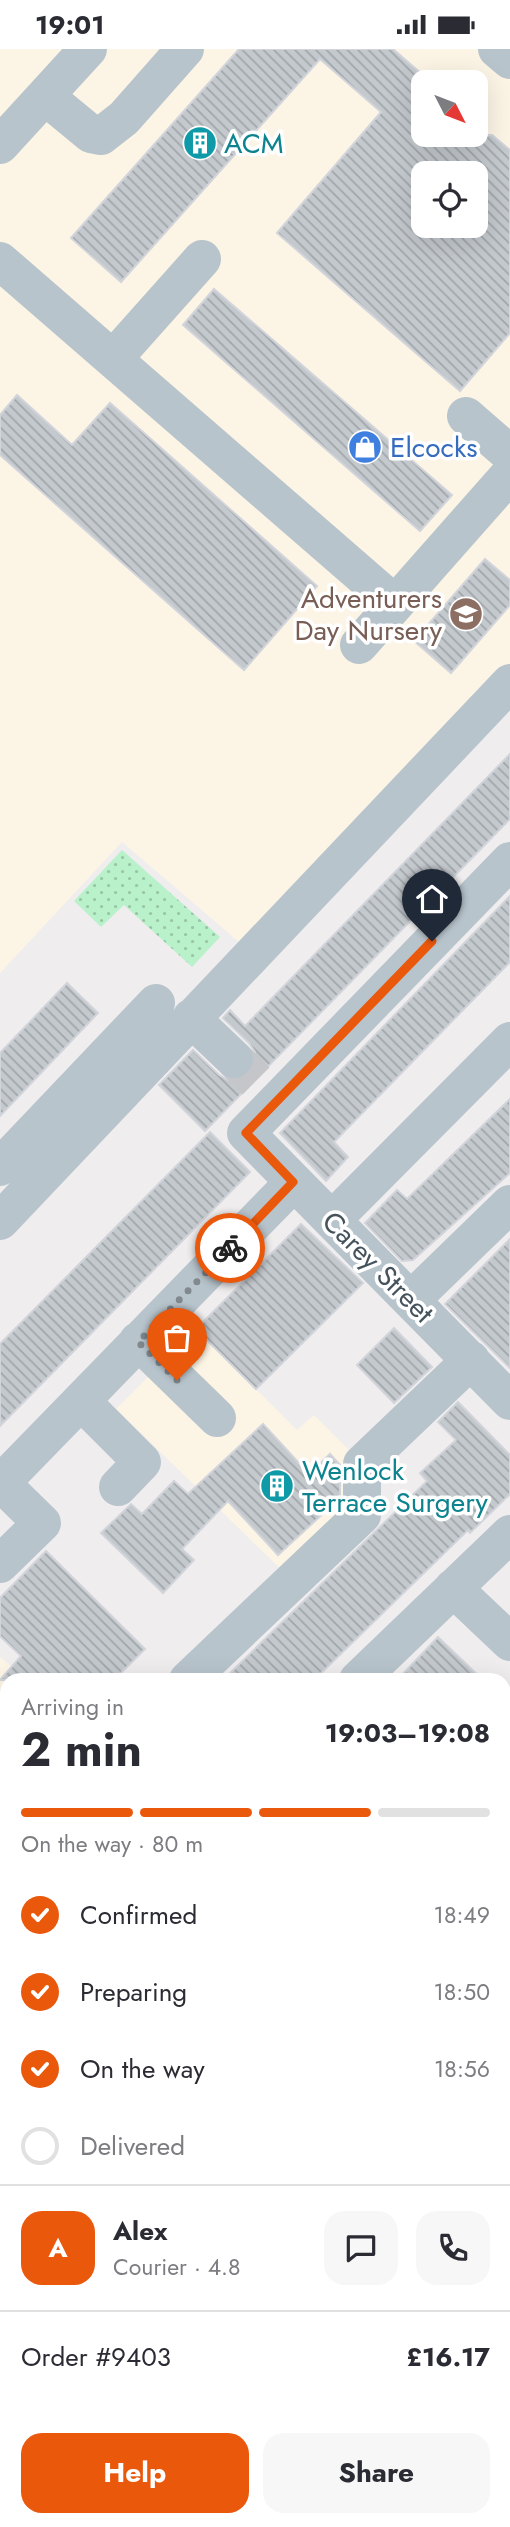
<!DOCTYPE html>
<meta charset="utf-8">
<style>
body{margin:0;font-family:Jost,sans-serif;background:#f7f7f7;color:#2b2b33;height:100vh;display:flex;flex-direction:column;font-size:26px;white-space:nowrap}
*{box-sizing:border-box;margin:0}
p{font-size:23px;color:#7c7c81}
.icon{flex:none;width:38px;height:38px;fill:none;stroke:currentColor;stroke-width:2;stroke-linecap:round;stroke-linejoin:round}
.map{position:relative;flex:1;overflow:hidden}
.drawer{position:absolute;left:0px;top:1624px;width:511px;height:854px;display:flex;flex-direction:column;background:#fff;border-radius:21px 21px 0 0;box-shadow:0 7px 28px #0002}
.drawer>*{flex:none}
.needle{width:46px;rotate:132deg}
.tools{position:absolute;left:411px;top:21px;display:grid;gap:14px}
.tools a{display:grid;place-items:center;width:77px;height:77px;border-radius:14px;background:#fff;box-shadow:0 7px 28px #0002;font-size:35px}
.pin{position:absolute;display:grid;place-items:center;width:60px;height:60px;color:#fff;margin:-72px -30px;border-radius:50% 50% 50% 0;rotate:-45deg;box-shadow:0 0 7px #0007}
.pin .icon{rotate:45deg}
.courier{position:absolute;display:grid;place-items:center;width:70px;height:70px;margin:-35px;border:5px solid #ea580c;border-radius:50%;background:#fff;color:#222;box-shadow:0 2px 9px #0007}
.summary em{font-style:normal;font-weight:700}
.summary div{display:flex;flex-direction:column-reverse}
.summary{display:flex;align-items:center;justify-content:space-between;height:119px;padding:0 21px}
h1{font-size:46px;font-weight:700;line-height:52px}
.bar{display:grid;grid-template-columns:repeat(4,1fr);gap:10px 7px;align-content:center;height:84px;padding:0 21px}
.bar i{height:9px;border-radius:5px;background:#e1e1e2}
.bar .on{background:#ea580c}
.bar p{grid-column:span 4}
.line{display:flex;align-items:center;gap:18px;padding:0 21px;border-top:2px solid #e1e1e2}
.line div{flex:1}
.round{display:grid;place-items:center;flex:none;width:74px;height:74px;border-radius:21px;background:#f7f7f7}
ol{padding:0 21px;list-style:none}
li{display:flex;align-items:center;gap:21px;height:77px}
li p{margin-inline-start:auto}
li .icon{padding:7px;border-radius:50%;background:#ea580c;color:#fff;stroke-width:4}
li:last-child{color:#7c7c81}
li i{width:38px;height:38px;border:4px solid #e1e1e2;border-radius:50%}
.primary-button{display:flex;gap:14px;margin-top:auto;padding:14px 21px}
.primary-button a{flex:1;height:80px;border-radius:21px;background:#ea580c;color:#fff;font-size:28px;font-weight:700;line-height:80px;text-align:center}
.primary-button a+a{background:#f7f7f7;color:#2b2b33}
.status{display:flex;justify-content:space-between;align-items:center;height:49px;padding:0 35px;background:#fff;direction:ltr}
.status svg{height:19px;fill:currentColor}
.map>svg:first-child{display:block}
.commercial{fill:#fcf4e5;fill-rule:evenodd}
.grass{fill:url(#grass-tufts)}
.park{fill:url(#park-dots)}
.garden{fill:url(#garden-furrows)}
.building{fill:url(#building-back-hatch);stroke:#d1d4da;stroke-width:2;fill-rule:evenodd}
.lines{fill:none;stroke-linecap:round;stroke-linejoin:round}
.minor-tunnel{stroke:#c5c6ca;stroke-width:38;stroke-dasharray:38 19;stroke-linecap:butt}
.minor{stroke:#b8c4cc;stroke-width:38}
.major{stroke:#acc0ce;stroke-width:38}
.done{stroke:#81898f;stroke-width:7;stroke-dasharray:0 12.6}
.route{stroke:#ea580c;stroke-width:9}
.labels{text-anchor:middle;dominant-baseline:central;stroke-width:7;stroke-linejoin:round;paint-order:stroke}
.culture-label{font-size:28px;fill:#0d838f;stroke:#fff;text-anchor:start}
.shop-label{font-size:28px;fill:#366cbe;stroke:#fff;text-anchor:start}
.education-label{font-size:28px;fill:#785e54;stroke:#fff;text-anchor:end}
.street-label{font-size:28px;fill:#45535c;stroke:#fff}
</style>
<div class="status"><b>19:01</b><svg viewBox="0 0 49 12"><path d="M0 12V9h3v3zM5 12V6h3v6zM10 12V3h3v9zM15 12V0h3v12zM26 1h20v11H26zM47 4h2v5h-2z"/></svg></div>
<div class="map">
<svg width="510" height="2478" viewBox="0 0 510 2478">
<defs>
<pattern id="grass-tufts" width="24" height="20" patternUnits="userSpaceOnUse" patternTransform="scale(1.75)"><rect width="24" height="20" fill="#b9f1ca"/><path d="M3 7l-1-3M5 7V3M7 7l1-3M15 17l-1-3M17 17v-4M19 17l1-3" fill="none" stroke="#98c6a7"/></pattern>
<pattern id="park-dots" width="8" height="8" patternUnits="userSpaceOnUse" patternTransform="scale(1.75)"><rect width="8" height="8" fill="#b9f1ca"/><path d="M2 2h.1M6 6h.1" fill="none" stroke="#98c6a7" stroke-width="1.8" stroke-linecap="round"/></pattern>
<pattern id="garden-furrows" width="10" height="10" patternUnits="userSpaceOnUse" patternTransform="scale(1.75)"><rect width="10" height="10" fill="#b9f1ca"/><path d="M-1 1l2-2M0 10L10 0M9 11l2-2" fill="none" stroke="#98c6a7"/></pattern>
<pattern id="building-back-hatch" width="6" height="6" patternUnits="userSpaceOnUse" patternTransform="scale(1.75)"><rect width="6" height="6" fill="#c4c9ce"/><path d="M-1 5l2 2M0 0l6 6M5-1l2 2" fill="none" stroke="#a1a6aa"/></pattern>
</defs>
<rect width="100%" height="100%" fill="#f0edee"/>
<path class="commercial" d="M0,0h510v621l-264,278 -124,-106 -122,131zM424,33h52v53h-52zM424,124h52v53h-52z
M196,1280l101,101 17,-15 43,43 -2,55 -66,64 -173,-168z
M30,1596l-23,35v103l-7,6v-132l11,9z
M0,1888l7,5v162l-7,-5z"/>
<path class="grass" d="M510,1907v245l-6,6v-245z"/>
<path class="park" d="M122,801l98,87 -28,30 -68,-62 -23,22 -27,-26z"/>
<path class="garden" d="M37,2471h230l-6,7h-218z"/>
<path class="building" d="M239,0h154l31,27v59h68l18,15v183l-50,58 -183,-158 104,-121 -61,-53 -199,223 -50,-44zM424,124h52v53h-52z
M214,240l238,206 -32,36 -237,-206z
M17,346l55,50 38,-42 207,183 -73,84 -244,-215v-40z
M485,510l25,21v25l-59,68 -37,-32z
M510,705v65l-305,312 -46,-46 34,-35 26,25 9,5h11l10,-5 6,-10v-13l-6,-9 -26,-25 7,-8 15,16z
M510,847v66l-176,180 14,15 -22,24 -46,-48z
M67,934l31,30 -98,103v-63z
M510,1050v74l-97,87 -11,1 -37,-38 32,-33 10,9z
M210,1083l40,40 -250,254v-82z
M301,1175l62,59 -107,106 -60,-60z
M510,1190v129l-65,-64z
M394,1279l38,39 -38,36 -37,-38z
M458,1353l52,53v39l-40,39 -2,-3 -154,150h-91l204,-199 -7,-8 36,-33 -18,-18z
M263,1375l46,50 21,-20 10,11v33l-62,57 -50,-54 -46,48 12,11 -31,33 -62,-60 30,-29 11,10 32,-33 14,13z
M46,1502l99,98 -31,31h-114l21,-24 -21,-20v-38z
M438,1588l45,43h-86z"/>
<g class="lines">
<path class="minor-tunnel" d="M234,1010l22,22"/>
<path class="minor" d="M497,0l13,11
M45,47l46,38 10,2 23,-18 61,-69
M0,96l88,-96
M0,212l395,343
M113,310l89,-100
M466,367l44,38
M359,596l151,-171
M510,812l-264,272 264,268
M191,969l43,41
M0,1118l156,-164
M332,1171l178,-179
M0,1172l510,-538
M411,1251l99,-96
M138,1292l79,77
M81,1352l61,61 -24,25
M0,1435l294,-302
M0,1515l42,-41 -41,-40
M453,1539l57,54
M188,1631l174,-165v-51l109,-104
M358,1631l152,-146
M0,1868l7,-8
M0,2299l7,-9
M504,2332l6,-7
M382,2478l5,-7"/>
<path class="major" d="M0,1812l7,6
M504,2220l6,5"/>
</g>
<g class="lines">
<path class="done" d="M177,1331l-39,-38 92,-94"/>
<path class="route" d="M230,1199l63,-66 -47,-49 186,-192"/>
</g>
<defs>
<g id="building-disc" transform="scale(1.75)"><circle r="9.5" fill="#0f9aa8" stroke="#fff"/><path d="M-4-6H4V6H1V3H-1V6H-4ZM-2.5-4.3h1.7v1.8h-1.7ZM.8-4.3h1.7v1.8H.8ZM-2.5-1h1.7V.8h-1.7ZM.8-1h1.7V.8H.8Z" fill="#fff"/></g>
<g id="shop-disc" transform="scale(1.75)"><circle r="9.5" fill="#3f7fe0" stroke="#fff"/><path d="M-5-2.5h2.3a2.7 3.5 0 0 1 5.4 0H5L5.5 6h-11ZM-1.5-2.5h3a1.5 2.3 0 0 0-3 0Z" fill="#fff"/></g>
<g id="school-disc" transform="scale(1.75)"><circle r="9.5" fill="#8d6e63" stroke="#fff"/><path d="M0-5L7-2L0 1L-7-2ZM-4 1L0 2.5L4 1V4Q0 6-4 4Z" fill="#fff"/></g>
</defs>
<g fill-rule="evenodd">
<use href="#building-disc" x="200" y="94"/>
<use href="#shop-disc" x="365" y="398"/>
<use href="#school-disc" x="466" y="565"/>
<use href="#building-disc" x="277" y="1437"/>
</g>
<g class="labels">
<g class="culture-label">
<text x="224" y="94">ACM</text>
<text x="302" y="1421">Wenlock<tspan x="302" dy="32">Terrace Surgery</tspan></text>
</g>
<g class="shop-label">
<text x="390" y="398">Elcocks</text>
</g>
<g class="education-label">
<text x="442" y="549">Adventurers<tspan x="442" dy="32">Day Nursery</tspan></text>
</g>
<g class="street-label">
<text transform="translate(378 1218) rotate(45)">Carey Street</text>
</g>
</g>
</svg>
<div class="tools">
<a><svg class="needle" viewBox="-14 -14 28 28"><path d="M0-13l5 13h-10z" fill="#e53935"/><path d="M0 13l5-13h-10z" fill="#7c7c81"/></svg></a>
<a><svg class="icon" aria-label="locate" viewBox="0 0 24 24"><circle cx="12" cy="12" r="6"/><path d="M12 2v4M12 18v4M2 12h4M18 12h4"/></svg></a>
</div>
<div class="pin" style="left:177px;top:1331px;background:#ea580c"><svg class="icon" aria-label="bag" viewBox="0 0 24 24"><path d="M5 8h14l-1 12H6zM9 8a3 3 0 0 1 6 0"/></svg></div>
<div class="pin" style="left:432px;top:892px;background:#1f2937"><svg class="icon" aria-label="home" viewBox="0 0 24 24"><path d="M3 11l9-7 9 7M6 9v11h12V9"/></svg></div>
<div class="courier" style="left:230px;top:1199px"><svg class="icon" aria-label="bike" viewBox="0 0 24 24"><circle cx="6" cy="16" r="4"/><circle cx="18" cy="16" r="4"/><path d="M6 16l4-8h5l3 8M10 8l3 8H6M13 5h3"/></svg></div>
<section class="drawer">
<div class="summary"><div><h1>2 min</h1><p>Arriving in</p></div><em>19:03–19:08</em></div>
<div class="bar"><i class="on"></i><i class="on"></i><i class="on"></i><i></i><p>On the way · 80 m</p></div>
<ol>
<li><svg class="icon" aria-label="check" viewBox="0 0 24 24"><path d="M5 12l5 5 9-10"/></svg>Confirmed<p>18:49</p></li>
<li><svg class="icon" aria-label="check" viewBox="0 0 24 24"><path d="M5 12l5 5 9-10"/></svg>Preparing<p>18:50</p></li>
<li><svg class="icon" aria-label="check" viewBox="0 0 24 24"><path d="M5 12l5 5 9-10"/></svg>On the way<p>18:56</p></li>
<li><i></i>Delivered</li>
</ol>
<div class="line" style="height:126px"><b class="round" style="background:#ea580c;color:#fff">A</b><div><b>Alex</b><p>Courier · 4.8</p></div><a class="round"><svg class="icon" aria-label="chat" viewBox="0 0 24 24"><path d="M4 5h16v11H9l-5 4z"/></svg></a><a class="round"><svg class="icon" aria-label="phone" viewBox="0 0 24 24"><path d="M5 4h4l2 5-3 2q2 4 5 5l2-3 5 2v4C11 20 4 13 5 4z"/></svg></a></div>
<div class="line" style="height:91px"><div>Order #9403</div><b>£16.17</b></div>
<div class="primary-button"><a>Help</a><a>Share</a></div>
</section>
</div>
